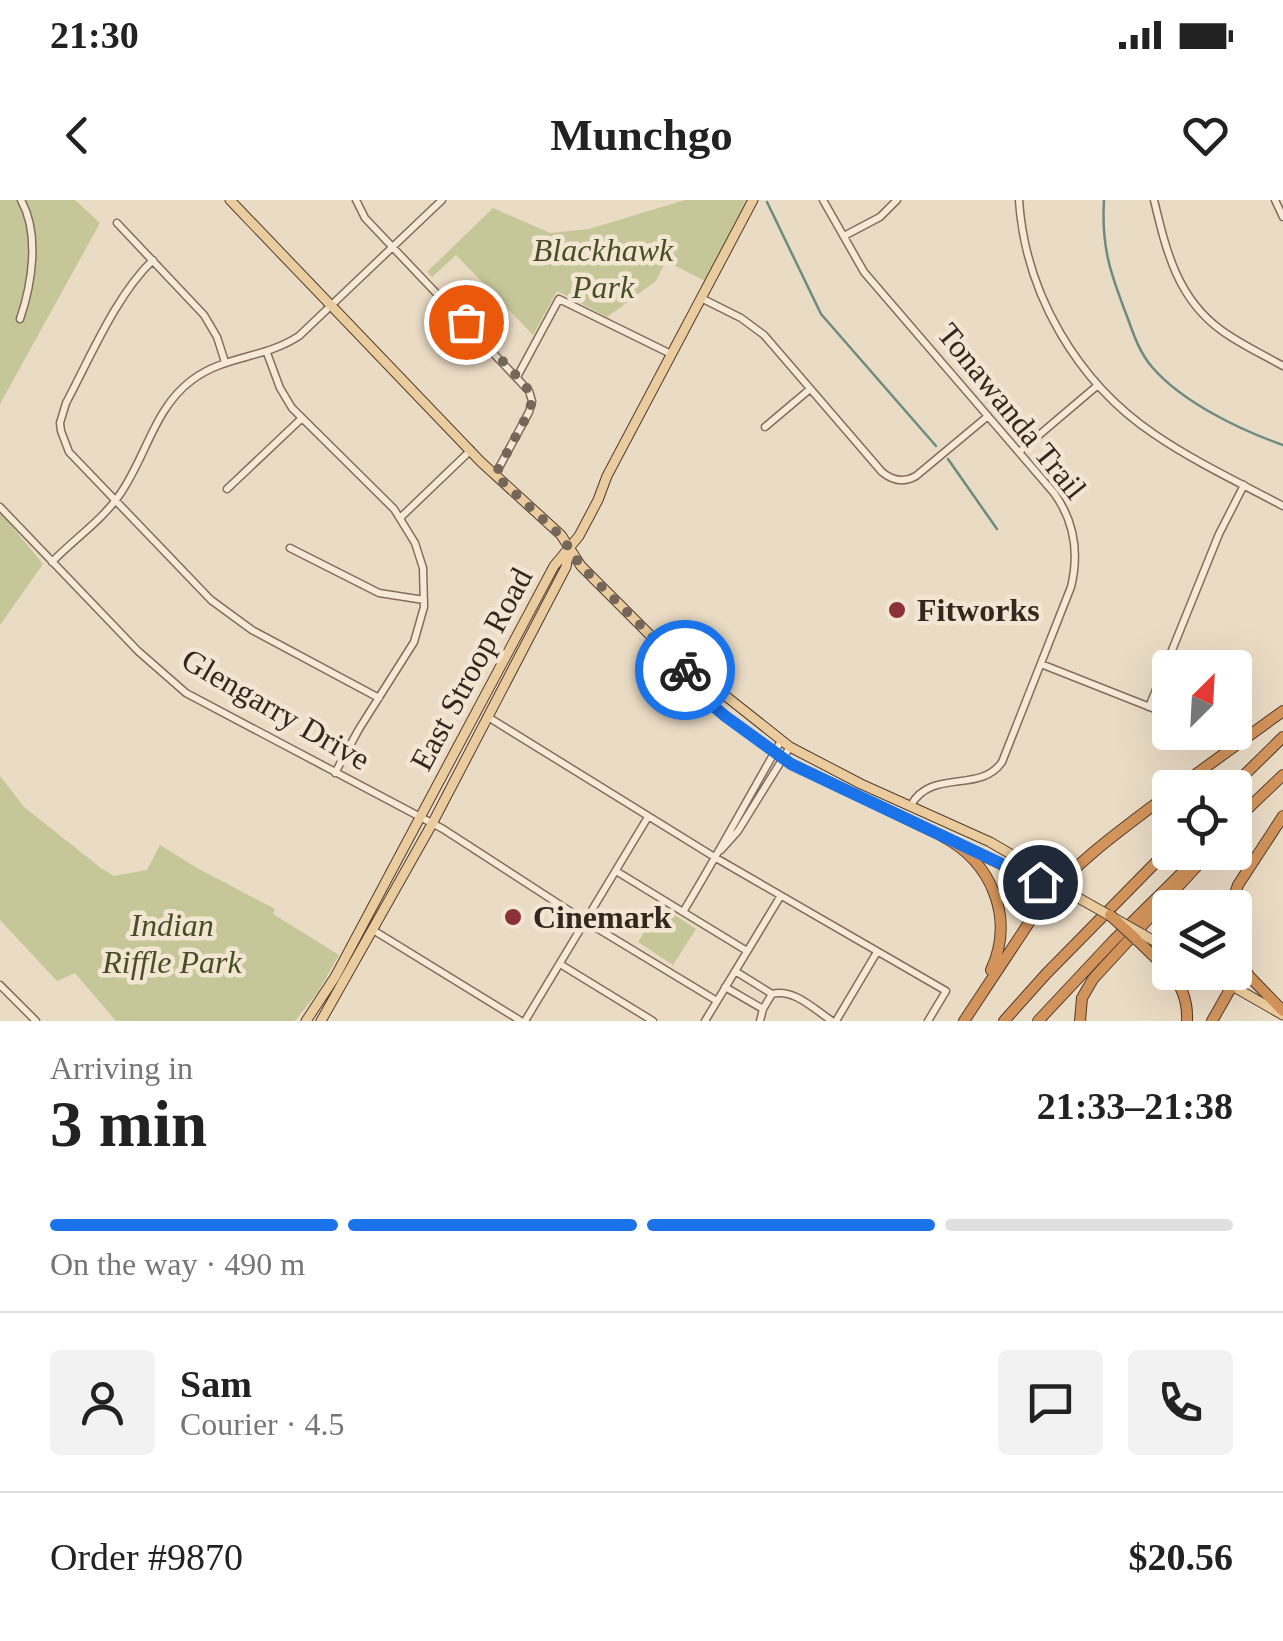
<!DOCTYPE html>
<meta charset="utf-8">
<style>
body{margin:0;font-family:"Times New Roman",serif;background:#f2f2f2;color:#222;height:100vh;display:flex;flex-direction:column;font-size:38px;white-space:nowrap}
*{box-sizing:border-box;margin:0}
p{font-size:32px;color:#767676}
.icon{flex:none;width:55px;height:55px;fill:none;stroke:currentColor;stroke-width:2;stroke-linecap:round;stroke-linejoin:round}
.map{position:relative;height:821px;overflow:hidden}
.drawer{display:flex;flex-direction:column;background:#fff;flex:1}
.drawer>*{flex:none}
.needle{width:65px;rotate:24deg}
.tools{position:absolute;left:1152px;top:450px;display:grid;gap:20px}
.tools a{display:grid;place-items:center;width:100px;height:100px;border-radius:10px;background:#fff;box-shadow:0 10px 40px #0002;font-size:50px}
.pin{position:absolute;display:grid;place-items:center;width:85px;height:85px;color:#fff;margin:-42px;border:5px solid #fff;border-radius:50%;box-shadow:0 2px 10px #0007}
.courier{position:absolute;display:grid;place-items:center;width:100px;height:100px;margin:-50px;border:8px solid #1a73e8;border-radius:50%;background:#fff;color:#222;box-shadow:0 2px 12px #0007}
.summary em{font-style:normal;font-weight:700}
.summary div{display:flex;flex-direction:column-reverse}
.summary{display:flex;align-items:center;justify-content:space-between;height:170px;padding:0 50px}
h1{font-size:65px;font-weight:700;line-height:75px}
.bar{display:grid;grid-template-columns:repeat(4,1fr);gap:15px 10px;align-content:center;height:120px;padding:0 50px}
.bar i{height:12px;border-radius:8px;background:#e0e0e0}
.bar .active{background:#1a73e8}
.bar p{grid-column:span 4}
.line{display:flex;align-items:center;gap:25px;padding:0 50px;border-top:2px solid #e0e0e0}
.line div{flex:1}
.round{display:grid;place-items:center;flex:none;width:105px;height:105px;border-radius:10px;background:#f2f2f2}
.status{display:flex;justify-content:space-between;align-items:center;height:70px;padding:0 50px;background:#fff;direction:ltr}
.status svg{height:28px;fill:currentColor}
header{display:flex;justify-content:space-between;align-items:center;height:130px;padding:0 50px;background:#fff;font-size:45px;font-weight:700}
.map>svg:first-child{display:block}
.green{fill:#c6c798}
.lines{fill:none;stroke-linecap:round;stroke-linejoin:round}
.stream{stroke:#6d8b81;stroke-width:2.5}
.minor-casing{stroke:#836d5c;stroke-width:9}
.major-casing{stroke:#513c30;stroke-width:11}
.highway-casing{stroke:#513c30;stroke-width:12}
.minor{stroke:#f6ead6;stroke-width:6}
.major{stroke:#ebcc9e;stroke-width:9}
.highway{stroke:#d3945b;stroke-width:10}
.major-bridge-casing{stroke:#513c30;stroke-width:11;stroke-linecap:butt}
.highway-bridge-casing{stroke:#513c30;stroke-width:12;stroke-linecap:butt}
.major-bridge{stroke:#ebcc9e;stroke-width:9}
.highway-bridge{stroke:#d3945b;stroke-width:10}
.done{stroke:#746659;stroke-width:10;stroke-dasharray:0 18}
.route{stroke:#1a73e8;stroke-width:12}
.poi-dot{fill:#8d3139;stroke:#f2e6d2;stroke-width:4}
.labels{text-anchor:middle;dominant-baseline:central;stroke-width:9;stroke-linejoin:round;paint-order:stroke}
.park-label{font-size:32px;font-style:italic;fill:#484f27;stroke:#f2e6d2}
.street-label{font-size:32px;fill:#34271f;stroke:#f2e6d2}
.poi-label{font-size:32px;font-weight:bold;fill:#34271f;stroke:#f2e6d2;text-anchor:start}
</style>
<div class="status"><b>21:30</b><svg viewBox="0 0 49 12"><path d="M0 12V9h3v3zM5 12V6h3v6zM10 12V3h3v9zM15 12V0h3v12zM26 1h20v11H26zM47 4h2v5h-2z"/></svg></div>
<header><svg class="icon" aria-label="back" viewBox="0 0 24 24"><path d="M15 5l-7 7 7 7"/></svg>Munchgo<svg class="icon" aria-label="heart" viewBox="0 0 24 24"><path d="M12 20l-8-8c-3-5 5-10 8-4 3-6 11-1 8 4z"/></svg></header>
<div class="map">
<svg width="1283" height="821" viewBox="0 0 1283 821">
<rect width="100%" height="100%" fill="#eadbc4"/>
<path class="green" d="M0,0h75l25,23 -100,181z
M685,0h62l-42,81 -39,-20 -10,20 -49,36 -50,-26 -24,44 -77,-80 -24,22 -5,-5 66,-64 57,25 39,-4z
M0,312l43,52 -43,61z
M0,576l24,31 77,61 13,8 33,-6 13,-25 37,23 78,41 -2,5 66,41 -21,37 -23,29h-179l-41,-48 -18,8 -57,-61z
M661,706l35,23 -23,36 -35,-23z"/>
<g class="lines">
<path class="stream" d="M1104,0c-3,48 7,75 24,119 6,17 12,34 24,48 30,35 88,63 131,78
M767,2l54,112 115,132
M948,259l49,70"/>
<g class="minor-casing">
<path id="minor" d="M356,0l9,18 164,173 3,10 -3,11 -34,63
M823,0l41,72 190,221c21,29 25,61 17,94l-69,175c-22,32 -70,6 -91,43
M1019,0c6,93 58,182 135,234 41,28 86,49 129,72
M1154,0c12,50 23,98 67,130 19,14 41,24 62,36
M1275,0l8,17
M117,23l87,92 13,22 8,25
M844,36l36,-19 17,-17
M153,60c-37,35 -63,98 -87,143l-6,20 1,8 8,21 142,148 41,30 127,68
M701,98l40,20 23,17 118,137c11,9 22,11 34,4l72,-60
M20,119c12,-35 20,-85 1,-119
M267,153l13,35 12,20 102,101 21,34 8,25 1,39 -10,35 -55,87 -24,44
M517,177l42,-78 112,55
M765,227l45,-38
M1019,252l79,-67
M227,289l74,-70
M0,307l138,144 48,42 257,136 142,92 132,80
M400,318l71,-68
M290,348l89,45 45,7
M52,362c21,-22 48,-40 66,-65 28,-38 35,-88 74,-117 33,-25 72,-21 107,-44l143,-136
M1041,464l129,51
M1149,507l70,-173 25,-49
M488,517l228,141 230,133 -18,30
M1214,532l4,2
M721,650l17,-19 52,-84
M616,671l131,80
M683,712c34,-56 65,-114 98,-171
M373,730l148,91
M560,764l93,57
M735,771l37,23
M0,785l36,36
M725,787l38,22
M525,821l123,-204
M705,821l75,-124
M760,821l3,-12 9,-15c22,-6 43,16 60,27
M836,821l41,-69"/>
</g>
<g class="major-casing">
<path id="major" d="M230,0l251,262 80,73 20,31 108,108 14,4 87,69 71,37 129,58 55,32 12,12
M689,474l3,14 33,28 66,48 232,111 34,11 34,19
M1142,734l28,16
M1208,772l75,43
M306,821l29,-44 219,-411 25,-30 19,-36 9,-24 146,-276
M321,821l111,-197 134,-257 3,-16"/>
</g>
<g class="highway-casing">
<path id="highway" d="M1177,588l106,-77
M1231,588l52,-51
M1235,621l48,-46
M942,636c50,26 73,82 49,134
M1230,708l8,-23 45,-69
M1136,739l34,33
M1235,751l14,25 34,35
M1170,772c13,15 18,30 17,49
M964,821l78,-118c37,-44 83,-76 128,-110
M1004,821l42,-47 124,-126
M1038,821l75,-80 90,-89
M1080,821l2,-23 11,-19 104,-113
M1212,821l20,-35"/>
</g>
<use href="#minor" class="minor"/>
<use href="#major" class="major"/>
<use href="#highway" class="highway"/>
<g class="major-bridge-casing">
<path id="major-bridge" d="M1091,705l51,29"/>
</g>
<g class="highway-bridge-casing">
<path id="highway-bridge" d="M1110,715l26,24"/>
</g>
<use href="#major-bridge" class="major-bridge"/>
<use href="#highway-bridge" class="highway-bridge"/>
</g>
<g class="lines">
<path class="done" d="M466,122l60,64 6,15 -3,11 -34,63 66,61 20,30 104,104"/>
<path class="route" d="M685,470l4,4 3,14 33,28 66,48 249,118"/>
</g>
<g class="poi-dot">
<circle cx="897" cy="410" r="10"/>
<circle cx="513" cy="717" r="10"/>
</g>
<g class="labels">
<g class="park-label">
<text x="603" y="50">Blackhawk<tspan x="603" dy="37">Park</tspan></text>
<text x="172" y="725">Indian<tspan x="172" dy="37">Riffle Park</tspan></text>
</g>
<g class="street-label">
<text transform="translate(1012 211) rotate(51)">Tonawanda Trail</text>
<text transform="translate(471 469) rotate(-62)">East Stroop Road</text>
<text transform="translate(276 509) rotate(30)">Glengarry Drive</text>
</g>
<g class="poi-label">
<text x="917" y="410">Fitworks</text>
<text x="533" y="717">Cinemark</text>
</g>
</g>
</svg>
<div class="tools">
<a><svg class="needle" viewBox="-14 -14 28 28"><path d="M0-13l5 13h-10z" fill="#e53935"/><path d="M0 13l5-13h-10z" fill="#767676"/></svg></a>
<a><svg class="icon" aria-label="locate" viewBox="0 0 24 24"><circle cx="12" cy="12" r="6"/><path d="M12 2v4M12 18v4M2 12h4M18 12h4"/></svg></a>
<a><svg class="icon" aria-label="layers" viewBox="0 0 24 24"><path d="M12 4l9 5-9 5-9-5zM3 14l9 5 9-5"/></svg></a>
</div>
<div class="pin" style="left:466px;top:122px;background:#ea580c"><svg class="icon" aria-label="bag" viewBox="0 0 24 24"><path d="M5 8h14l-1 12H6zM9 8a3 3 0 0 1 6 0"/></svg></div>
<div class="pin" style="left:1040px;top:682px;background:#1f2937"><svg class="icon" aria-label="home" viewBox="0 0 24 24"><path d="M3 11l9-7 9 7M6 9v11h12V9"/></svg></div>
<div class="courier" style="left:685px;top:470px"><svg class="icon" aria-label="bike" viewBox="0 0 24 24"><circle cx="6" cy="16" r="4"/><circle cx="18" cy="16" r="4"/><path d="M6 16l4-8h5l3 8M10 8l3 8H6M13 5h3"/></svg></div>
</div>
<section class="drawer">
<div class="summary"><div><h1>3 min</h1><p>Arriving in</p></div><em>21:33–21:38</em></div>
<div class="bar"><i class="active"></i><i class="active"></i><i class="active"></i><i></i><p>On the way · 490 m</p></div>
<div class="line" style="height:180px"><a class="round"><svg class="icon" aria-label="person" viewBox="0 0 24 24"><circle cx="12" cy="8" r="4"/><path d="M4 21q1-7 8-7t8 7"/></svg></a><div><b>Sam</b><p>Courier · 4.5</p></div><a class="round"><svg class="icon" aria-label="chat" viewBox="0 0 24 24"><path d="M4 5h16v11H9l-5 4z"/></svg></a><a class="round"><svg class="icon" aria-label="phone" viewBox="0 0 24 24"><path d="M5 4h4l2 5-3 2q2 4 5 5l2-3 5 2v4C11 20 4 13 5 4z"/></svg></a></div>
<div class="line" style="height:130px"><div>Order #9870</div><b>$20.56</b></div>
</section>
